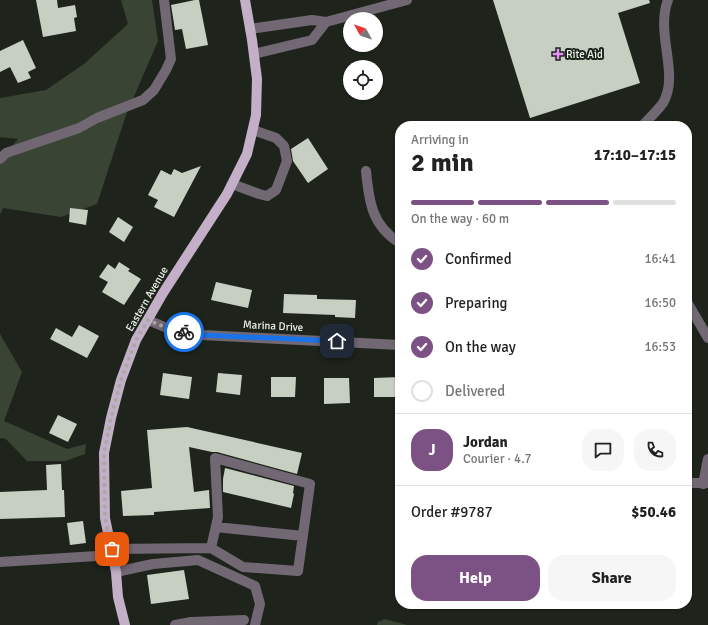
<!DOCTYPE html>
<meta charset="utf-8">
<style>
body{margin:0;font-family:Signika,sans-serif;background:#f6f6f6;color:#222;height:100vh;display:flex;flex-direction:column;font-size:15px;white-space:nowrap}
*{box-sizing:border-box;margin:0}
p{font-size:13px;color:#767676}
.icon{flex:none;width:22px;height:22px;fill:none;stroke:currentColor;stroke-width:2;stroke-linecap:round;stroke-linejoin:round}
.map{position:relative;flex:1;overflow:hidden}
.side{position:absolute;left:395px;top:121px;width:297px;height:488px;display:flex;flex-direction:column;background:#fff;border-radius:16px;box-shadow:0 1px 3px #0004}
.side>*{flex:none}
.needle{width:26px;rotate:310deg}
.controls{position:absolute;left:343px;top:12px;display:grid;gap:8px}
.controls a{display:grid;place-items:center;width:40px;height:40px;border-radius:50%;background:#fff;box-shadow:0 1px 3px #0004;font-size:20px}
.pin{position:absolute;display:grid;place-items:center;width:34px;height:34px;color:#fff;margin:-17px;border-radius:8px;box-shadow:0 2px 6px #0006}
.courier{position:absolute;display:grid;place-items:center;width:40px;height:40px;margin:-20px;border:3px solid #1a73e8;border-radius:50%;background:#fff;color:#222;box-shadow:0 1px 5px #0007}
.overview em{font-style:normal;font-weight:700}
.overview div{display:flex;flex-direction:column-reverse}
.overview{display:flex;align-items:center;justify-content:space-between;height:68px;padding:0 16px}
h1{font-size:26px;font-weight:700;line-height:30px}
.bar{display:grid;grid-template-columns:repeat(4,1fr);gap:6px 4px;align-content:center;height:48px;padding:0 16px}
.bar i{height:5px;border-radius:3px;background:#e0e0e0}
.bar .current{background:#7c5284}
.bar p{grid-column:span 4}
.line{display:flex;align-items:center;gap:10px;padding:0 16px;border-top:1px solid #e0e0e0}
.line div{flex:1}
.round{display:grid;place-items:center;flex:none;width:42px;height:42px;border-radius:16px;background:#f6f6f6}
ol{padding:0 16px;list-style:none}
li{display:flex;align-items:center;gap:12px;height:44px}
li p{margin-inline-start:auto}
li .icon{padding:4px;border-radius:50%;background:#7c5284;color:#fff;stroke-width:4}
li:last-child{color:#767676}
li i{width:22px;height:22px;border:2px solid #e0e0e0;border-radius:50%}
.cta{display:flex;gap:8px;margin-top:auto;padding:8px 16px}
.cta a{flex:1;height:46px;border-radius:16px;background:#7c5284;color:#fff;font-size:16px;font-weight:700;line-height:46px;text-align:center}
.cta a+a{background:#f6f6f6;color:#222}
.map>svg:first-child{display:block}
.green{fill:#394434}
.building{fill:#c7cfc3}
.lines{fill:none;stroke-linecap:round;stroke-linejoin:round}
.service{stroke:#726874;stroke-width:10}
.minor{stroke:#726874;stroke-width:10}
.primary{stroke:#c3afc7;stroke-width:10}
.done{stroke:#a5aaa2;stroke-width:4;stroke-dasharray:0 7.2}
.route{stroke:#1a73e8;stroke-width:5}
.poi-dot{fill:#ea8dfc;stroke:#1e241b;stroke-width:1.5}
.labels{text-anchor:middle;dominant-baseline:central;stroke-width:4;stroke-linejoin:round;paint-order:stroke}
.poi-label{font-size:11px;fill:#edf2eb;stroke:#1e241b;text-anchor:start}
.street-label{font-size:11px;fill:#edf2eb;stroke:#1e241b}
</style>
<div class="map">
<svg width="708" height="625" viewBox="0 0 708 625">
<rect width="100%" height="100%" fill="#1e241b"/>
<path class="green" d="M121,0h31l6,41 -32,74 -29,89 -36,13 -58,-9 -3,7v-52l6,-10 12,-14 -18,-2v-39l46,-8 38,-26 44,-40z
M0,334l22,38 -18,49 63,28 19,-5 -1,10 -20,7h-38l-21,-22 -6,-1z
M385,619l22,6h-30l1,-3z"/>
<path class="building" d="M36,0h21l1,8 17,-3 2,12 -3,1 2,13 -33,6z
M195,0h4l9,45 -22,4 -4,-20 -7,1 -4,-25z
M493,0h156l1,3 -32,10 22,70 -110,35z
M23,40l13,28 -8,4 3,6 -13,5 -8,-16 -10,5v-21z
M308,138l20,31 -20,14 -15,-22 -2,-12z
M201,166l-27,51 -20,-10 4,-7 -10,-5 13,-25 10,5 3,-6 8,4z
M70,208l18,2 -2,15 -17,-3z
M118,217l15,10 -9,15 -15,-10z
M119,262l11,7 -2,2 13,8 -17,26 -22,-13 6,-10 -9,-5 9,-13 7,5z
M216,282l36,8 -4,18 -37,-8z
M284,294l33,1v4l39,1 -1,18 -20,-1v-2l-52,-2z
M79,325l20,11 -12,22 -37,-19 6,-11 16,9z
M163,373l29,4 -3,22 -29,-4z
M218,373l24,2 -2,20 -24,-3z
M271,377h25l-1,20h-24z
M400,377v20h-26v-19z
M324,378h25l1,25 -26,1z
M58,415l19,9 -9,18 -19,-9z
M187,427l115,26 -5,21 -80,-22h-5l-23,-5 5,45 15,-2 1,18 -56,4v3l-31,1 -2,-25 31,-3 -5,-58z
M61,464l1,26h2l1,27 -65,2v-27l47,-2 -1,-25z
M225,468l69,18 -1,7 1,1 -3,14 -68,-16v-13z
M83,521l3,22 -16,2 -3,-22z
M184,570l5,29 -38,5 -4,-29z"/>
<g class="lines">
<path class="service" d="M250,29l62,-9 14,2 81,-22
M254,54l58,-14 14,-18
M642,126c7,-7 15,-15 21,-23 17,-29 -8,-69 5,-103
M0,159l6,-6 73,-25 18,-10 46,-18 11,-10 12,-20 5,-11 -7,-59
M366,171c3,31 6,55 34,72
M232,184l27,10 8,2 9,-6 11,-29 -3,-15 -8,-8 -23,-8
M216,527l87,9
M112,549l99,-1 32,19 55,4 12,-87 -95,-26 3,59 -7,31
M0,562l113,-7
M116,572l37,-8 45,-4 57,26 5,18 -5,21
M175,625l16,-3 53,-2"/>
<path class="minor" d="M687,302l21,36
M148,320l26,11 28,4 198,10
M687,483h21
M703,484l5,-25"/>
<path class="primary" d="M125,625l-7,-28 -2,-25 -11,-54 -1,-65 7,-35 10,-38 15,-40 27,-47 64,-99 20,-40 9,-39 1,-36 -5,-39 -7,-40"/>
</g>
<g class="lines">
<path class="done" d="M112,549l-7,-31 -1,-65 7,-35 10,-38 15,-40 12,-20 26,11 10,1"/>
<path class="route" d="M184,332l18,3 135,6"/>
</g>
<path class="poi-dot" d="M556 48h4v4h4v4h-4v4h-4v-4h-4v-4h4z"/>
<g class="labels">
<g class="poi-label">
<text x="566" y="54">Rite Aid</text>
</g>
<g class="street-label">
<text transform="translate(147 299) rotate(-60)">Eastern Avenue</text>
<text transform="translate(273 326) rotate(3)">Marina Drive</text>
</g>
</g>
</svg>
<div class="controls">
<a><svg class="needle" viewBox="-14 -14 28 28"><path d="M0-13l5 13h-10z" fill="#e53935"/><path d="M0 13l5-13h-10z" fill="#767676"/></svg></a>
<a><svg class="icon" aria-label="locate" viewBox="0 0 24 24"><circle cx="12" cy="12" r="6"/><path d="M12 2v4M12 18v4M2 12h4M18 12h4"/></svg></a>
</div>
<div class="pin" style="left:112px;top:549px;background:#ea580c"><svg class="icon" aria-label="bag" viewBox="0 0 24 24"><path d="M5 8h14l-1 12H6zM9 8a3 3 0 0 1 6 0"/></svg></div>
<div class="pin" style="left:337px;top:341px;background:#1f2937"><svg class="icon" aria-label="home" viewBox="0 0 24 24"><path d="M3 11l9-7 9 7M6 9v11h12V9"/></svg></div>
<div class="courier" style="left:184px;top:332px"><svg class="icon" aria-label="bike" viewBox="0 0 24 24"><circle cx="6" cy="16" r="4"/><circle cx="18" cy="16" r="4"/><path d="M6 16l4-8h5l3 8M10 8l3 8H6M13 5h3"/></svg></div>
<section class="side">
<div class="overview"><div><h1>2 min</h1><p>Arriving in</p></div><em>17:10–17:15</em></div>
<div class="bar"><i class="current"></i><i class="current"></i><i class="current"></i><i></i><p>On the way · 60 m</p></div>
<ol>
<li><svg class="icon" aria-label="check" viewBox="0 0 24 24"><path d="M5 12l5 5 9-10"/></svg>Confirmed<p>16:41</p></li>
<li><svg class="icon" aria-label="check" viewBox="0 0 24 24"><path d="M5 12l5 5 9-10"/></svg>Preparing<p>16:50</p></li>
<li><svg class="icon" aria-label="check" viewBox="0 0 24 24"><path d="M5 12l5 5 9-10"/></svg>On the way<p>16:53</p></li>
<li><i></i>Delivered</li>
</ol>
<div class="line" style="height:72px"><b class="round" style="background:#7c5284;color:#fff">J</b><div><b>Jordan</b><p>Courier · 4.7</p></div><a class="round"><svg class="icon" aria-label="chat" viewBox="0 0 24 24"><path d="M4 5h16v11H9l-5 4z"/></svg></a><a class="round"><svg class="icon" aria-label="phone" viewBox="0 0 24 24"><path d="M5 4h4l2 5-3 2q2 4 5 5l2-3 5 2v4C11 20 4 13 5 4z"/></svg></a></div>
<div class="line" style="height:52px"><div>Order #9787</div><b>$50.46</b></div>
<div class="cta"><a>Help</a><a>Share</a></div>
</section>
</div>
